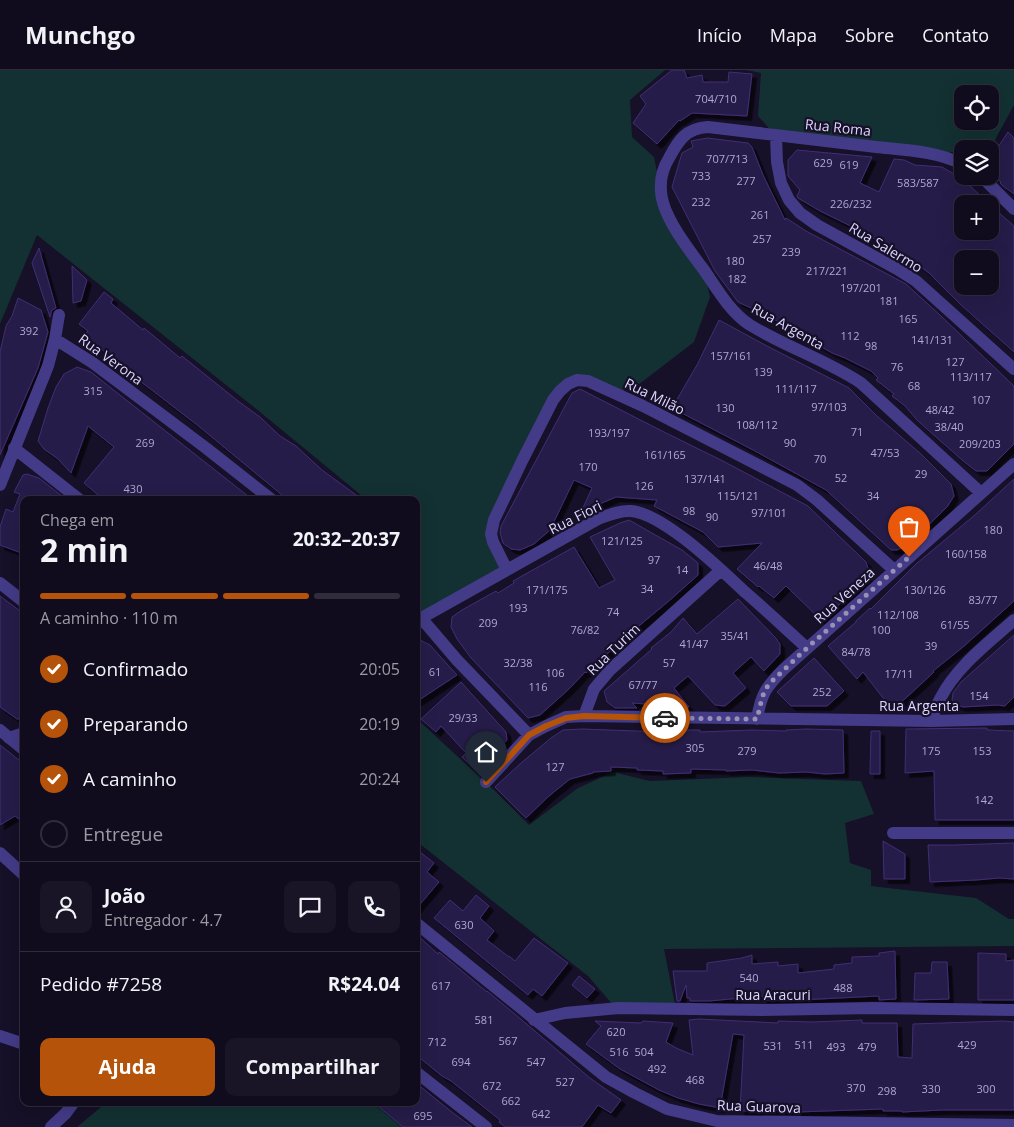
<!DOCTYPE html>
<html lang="pt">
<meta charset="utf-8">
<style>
body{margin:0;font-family:"Open Sans",sans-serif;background:#191527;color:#f1f3f6;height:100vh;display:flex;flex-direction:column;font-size:19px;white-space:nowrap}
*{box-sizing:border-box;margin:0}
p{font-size:16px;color:#9c9ba4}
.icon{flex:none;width:28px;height:28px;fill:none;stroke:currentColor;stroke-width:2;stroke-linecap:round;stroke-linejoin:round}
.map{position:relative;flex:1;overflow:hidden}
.drawer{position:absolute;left:20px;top:426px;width:400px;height:610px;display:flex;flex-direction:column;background:#100c1e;border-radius:10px;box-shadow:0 5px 20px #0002,0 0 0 1px #302c3c}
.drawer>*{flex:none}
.tools{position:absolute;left:954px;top:15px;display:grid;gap:10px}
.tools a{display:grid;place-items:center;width:45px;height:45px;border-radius:10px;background:#100c1e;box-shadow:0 5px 20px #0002,0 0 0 1px #302c3c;font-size:25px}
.pin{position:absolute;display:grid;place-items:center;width:42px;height:42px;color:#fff;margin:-51px -21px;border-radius:50% 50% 50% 0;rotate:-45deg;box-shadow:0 0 5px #0007}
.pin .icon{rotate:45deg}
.courier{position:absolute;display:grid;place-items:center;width:50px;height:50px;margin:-25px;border:4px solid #b45309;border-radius:50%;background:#fff;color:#222;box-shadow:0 1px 6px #0007}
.overview em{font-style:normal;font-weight:700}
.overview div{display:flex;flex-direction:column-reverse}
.overview{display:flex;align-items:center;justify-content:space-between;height:85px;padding:0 20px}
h1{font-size:32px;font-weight:700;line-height:38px}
.bar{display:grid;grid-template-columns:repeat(4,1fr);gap:8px 5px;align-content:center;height:60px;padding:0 20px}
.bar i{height:6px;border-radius:4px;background:#302c3c}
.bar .on{background:#b45309}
.bar p{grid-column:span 4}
.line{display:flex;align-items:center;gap:12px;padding:0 20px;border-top:1px solid #302c3c}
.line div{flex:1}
.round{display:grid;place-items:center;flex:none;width:52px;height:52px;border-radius:10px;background:#191527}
ol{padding:0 20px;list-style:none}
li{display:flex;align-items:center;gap:15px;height:55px}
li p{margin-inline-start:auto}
li .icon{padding:5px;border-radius:50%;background:#b45309;color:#fff;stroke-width:4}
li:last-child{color:#9c9ba4}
li i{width:28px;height:28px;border:2px solid #302c3c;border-radius:50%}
.button{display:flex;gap:10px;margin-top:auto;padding:10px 20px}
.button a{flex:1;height:58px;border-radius:10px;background:#b45309;color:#fff;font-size:20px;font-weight:700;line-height:58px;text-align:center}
.button a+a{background:#191527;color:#f1f3f6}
header{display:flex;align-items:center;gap:30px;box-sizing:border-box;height:70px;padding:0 25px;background:#100c1e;border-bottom:1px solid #302c3c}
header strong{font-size:24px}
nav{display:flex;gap:28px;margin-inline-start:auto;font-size:18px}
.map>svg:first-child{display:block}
.green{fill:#133132;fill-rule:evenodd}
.building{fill:#281c49;stroke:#412e75;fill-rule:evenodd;filter:url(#shadow)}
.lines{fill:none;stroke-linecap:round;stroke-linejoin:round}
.minor{stroke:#433b87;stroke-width:12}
.done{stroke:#9891b4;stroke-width:5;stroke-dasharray:0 9}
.route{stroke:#b45309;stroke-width:6}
.labels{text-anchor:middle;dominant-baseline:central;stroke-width:4.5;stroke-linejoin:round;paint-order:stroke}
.number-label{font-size:11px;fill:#b0a8d2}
.street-label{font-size:14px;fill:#ded7ff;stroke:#161028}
</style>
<header>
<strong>Munchgo</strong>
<nav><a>Início</a><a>Mapa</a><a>Sobre</a><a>Contato</a></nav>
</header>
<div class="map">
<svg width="1014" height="1057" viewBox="0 0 1014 1057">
<defs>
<filter id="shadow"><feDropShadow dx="4.5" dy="4.5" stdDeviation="0" flood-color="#0009"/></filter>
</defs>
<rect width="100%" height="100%" fill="#161028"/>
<path class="green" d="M0,0h665l-35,30 2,37 22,20 7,35 43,78 6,27 -16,45 -56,43 -22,8 -39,-13 -9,4 -74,136 3,30 10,20 -91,45v-115h-49l-107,-88 -223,-177 -37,89z
M746,0h268v35l-24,44h-28v10l-8,-7 -24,1 -154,-17 -18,-20 3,-43zM962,24h28v27h-28z
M416,648l80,74 33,33 49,-37 35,-16 37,9 98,-4 113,4 13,33 -29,9 5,40 21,7v16l105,12 33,21h5v27l-350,3 12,60 -63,-4 -25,-29 -172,-135z
M107,1032l266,1 31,24h-327z"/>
<path class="building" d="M672,0h12l3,8 15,-3 1,7h25l1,-10 23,2 -5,42 -55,-3 -12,8 -1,-1 -22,24 -24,-21 13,-19 -6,-8z
M1008,62l6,6v56l-11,-8 -3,-3 1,-1 -11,-10v-13z
M707,68l41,5 4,4 11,28 22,45 1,-2 20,13 100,53 35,32 73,70v58l-27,27h-11l-14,-11 -44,-39 -13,-15 -13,-10 2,-2 -18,-14 2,-2 -7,-7 -26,-13 -13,-5 -60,-35 -34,-16 -23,-31 -43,-84 10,-34 11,-6 -2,-6z
M797,80l75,7 -12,26 19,9 15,-33 10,1 11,5 27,2 21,12 26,25h-27v27h28v-26l24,21v126l-53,-47 -32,-32 -15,-11 -41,-24v-1l-53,-26 -22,-13 -1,-2 3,-6 -12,-14v-16zM962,189h28v27h-28z
M39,178l17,60 -4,2 -2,7 -18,-54z
M72,196l15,14 -6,21 -8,2z
M104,222l9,7 -2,4 32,27 1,-2 11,9 25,21 2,-2 56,45 22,16 20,19 16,10 26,24 41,30h-75l-92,-76 -69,-53 -13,-12 -30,-23 4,-5 -9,-7z
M18,228l23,12 7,22 -10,36 -38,87v-103l6,-26 6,-10z
M719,250l48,26 82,42 28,28 44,38 30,30 3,12 -7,11 -39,38 -11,5h-6l-65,-60 -73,-40 -81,-42 25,-43z
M77,297l14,5 15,12 147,116h-149l-20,-17 30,-36 -26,-21 -17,47 -13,-14 -14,-10 -6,-8 10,-33 8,-21 8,-13z
M580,319l84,43 59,29 64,34 21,11 58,56 2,6 -1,9 -14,16 -32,27 -35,-34 -12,12 -15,-12 -1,1 -21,-18 25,-26 -44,4 -15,-15 -49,-26 3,-6 -41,-3 -35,15 11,-24 -18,-8 -24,50 -16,14 -14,6 -9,-1 -8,-6 -3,-10 1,-7 71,-133z
M27,404l12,4 28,22h-43v54l-24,-9v-18l6,-18 7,3 7,-18 -6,-2 9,-17z
M1014,409v122l-51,46 -30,24 1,1 -27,25 -11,9 -6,1 -27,-35 -6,7 -29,-33 28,-24v-1l14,-13 1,1 45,-45 60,-50z
M629,450l53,30 16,13v12l-28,25 -42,35 -42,38 -1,-1 -16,17 -29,26 -12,3 -57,-60 -14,-19 -6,-12 1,-10 10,-7 34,-19 2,2 16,-10 -1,-2 61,-34 25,41 16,-8 -25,-43 30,-14z
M0,526l24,18v105h-7l-17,-12z
M738,529l37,38 5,7v10l-16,17 -13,-14 -18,16 13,15 -21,18 -10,-1 -27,-29 -14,12 15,19 -57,-4 5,5h-22l-8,-6 -3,-11 48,-42 -1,-1 20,-16 12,-14 14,16z
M1014,565v62l-9,9 -8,-1 -34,2 -7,-2 -4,-5 1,-7 8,-11z
M416,568l14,7 27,30 -41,27z
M814,588l30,33 -17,15h-36l-14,-14z
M461,612l45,50 1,8 -30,31 -15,-14 4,-4 -25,-27 -5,6 -15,-13z
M987,658v2l27,1v89h-79l-1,-49 -29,2 1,-44z
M582,659l82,3v-2h36v2l51,-2 35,1v-1l20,-1 37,1 1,43 -19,1 -19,-2 -27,1 -27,-3 -26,1v-1l-35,-1v4l-28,1v-3l-26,-1v-2l-26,-1v4l-18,1v1l-23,6 -21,17 -23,22 -31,-31 26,-24 30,-25 12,-8z
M871,661h9v43h-10z
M0,675l24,19v59l-9,-7 -15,9z
M883,771l22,13v25h-21z
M1014,773v36l-15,-1 -23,2 -46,2 -2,-37h26z
M416,779l18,14 -7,9 12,10 -23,27z
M476,825l13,11 -9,12 14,13 -7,9 22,17v-1l6,5 19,-23 34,25 -26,33 -9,-7 -5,6 -94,-77 16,-18 13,11z
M416,864l22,20 1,-2 48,40v-1l29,24 74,63 31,22 -10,13 -13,-8 -16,22h-77l-6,-5 1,-2 -49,-39 -9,-5 -26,-21z
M895,881l1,48 -17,1v-4l-80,4h-36v-4l-54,5h-19v-3h-3l-1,-13 -6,16h-3l-4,-30h34v-8l35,-5 10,-3v9l26,-2v4l20,-2v9l36,-4v-4l18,-2v-6l27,-1v-3z
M978,883l28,1v7l8,-1v40h-36z
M932,892h15l2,37 -35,1 1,-27h16z
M579,906l16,13 -8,9 -15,-13z
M699,949l79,4v-2l34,1 50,-2v3h35l1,34 14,1 1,-34 90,-3 11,1v88h-72l-40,2v-1h-19v-2l-86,3v-2h-18l-39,1 4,-76 -11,-1 -13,74 -21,-4 -21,-6 -19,-8 -39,-21 -34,-25 15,-18 -6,-5 46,2 2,-2 30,2 -7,19 10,6 17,7 -4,-35z
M416,1013l37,30 19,14h-69l-30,-25h43z"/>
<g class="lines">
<path class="minor" d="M776,66l1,26 4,21 8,17 11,13 17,12 80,44 19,12 98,88
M962,94c-26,-13 -57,-14 -86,-17 -56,-7 -112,-13 -168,-20 -22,1 -30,14 -39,31 -6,10 -9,22 -8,33 1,25 28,59 43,79 13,19 26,42 46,55 36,22 76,35 111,58l120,110
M981,106l33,33
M55,269l4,-24
M14,378l66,52
M0,415l48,-119 7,-27 38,24 113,85 66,52
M507,500l-14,-28 -2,-8 3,-14 28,-59 31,-61 7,-9 8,-7 9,-4 11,1 55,25 154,79 20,15 77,70
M0,513l24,19
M416,545l6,4 35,41 72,75
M416,551l182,-102c11,-4 22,-9 33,-8 33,3 89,58 114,81 21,18 41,37 62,56
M584,646l347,5 83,-2
M757,649c4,-25 9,-32 27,-50l230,-205
M931,651c3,-7 5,-15 9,-22 16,-32 47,-55 74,-79
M0,660l24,20
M9,668l15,-5
M486,712l43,-47 17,-9 20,-9 18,-1 10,-27 16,-19 111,-100
M893,763h121
M0,783l24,22
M416,853l190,154 29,16 32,16 50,12 297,4
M534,950l31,-7 54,-5 144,2 110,-2 141,2
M0,966l24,8
M416,1002l70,55
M51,1057l15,-14 8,-11"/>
</g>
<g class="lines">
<path class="done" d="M665,648l92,1 5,-21 3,-8 5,-7 37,-35 102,-91"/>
<path class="route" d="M486,712l43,-47 17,-9 20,-8 18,-2 81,2"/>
</g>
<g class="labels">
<g class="number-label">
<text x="716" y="28">704/710</text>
<text x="727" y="88">707/713</text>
<text x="823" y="92">629</text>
<text x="849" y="94">619</text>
<text x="701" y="105">733</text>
<text x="746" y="110">277</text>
<text x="918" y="112">583/587</text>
<text x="701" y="131">232</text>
<text x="851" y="133">226/232</text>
<text x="760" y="144">261</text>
<text x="762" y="168">257</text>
<text x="791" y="181">239</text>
<text x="735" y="190">180</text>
<text x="827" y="200">217/221</text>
<text x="737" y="208">182</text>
<text x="861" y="217">197/201</text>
<text x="889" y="230">181</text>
<text x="908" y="248">165</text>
<text x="29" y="260">392</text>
<text x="850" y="265">112</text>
<text x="932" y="269">141/131</text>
<text x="871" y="275">98</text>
<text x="731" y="285">157/161</text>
<text x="955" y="291">127</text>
<text x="897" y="296">76</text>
<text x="763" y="301">139</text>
<text x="971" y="306">113/117</text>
<text x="914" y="315">68</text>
<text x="796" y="318">111/117</text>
<text x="93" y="320">315</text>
<text x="981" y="329">107</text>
<text x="829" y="336">97/103</text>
<text x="725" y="337">130</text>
<text x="940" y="339">48/42</text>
<text x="757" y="354">108/112</text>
<text x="949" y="356">38/40</text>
<text x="857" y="361">71</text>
<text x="609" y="362">193/197</text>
<text x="145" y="372">269</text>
<text x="790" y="372">90</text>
<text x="980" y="373">209/203</text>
<text x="885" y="382">47/53</text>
<text x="665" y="384">161/165</text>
<text x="820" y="388">70</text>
<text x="588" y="396">170</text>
<text x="921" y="403">29</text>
<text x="841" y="407">52</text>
<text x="705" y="408">137/141</text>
<text x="644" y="415">126</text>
<text x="133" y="418">430</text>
<text x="738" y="425">115/121</text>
<text x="873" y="425">34</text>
<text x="689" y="440">98</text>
<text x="769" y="442">97/101</text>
<text x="712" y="446">90</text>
<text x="993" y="459">180</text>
<text x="622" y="470">121/125</text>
<text x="966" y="483">160/158</text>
<text x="654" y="489">97</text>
<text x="768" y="495">46/48</text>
<text x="682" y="499">14</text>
<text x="647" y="518">34</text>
<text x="547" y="519">171/175</text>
<text x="925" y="519">130/126</text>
<text x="983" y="529">83/77</text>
<text x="518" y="537">193</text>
<text x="613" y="541">74</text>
<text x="898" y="544">112/108</text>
<text x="488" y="552">209</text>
<text x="955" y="554">61/55</text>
<text x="585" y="559">76/82</text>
<text x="881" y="559">100</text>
<text x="735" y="565">35/41</text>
<text x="694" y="573">41/47</text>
<text x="931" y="575">39</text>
<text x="856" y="581">84/78</text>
<text x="518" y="592">32/38</text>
<text x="669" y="592">57</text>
<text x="435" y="601">61</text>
<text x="555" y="602">106</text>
<text x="899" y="603">17/11</text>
<text x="643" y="614">67/77</text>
<text x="538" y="616">116</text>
<text x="822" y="621">252</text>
<text x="979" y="625">154</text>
<text x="463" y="647">29/33</text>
<text x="695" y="677">305</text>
<text x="747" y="680">279</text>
<text x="931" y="680">175</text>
<text x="982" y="680">153</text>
<text x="555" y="696">127</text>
<text x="984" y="729">142</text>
<text x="464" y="854">630</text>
<text x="749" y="907">540</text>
<text x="441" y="915">617</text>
<text x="843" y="917">488</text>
<text x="484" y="949">581</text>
<text x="616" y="961">620</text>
<text x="508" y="970">567</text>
<text x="437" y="971">712</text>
<text x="804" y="974">511</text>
<text x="967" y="974">429</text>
<text x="773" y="975">531</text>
<text x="836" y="976">493</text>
<text x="867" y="976">479</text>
<text x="619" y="981">516</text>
<text x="644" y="981">504</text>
<text x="461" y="991">694</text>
<text x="536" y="991">547</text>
<text x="657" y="998">492</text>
<text x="695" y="1009">468</text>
<text x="565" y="1011">527</text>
<text x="492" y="1015">672</text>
<text x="856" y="1017">370</text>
<text x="931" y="1018">330</text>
<text x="986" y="1018">300</text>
<text x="887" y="1020">298</text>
<text x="511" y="1030">662</text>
<text x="541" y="1043">642</text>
<text x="423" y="1045">695</text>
</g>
<g class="street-label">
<text transform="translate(838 57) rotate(6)">Rua Roma</text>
<text transform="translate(886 177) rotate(31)">Rua Salermo</text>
<text transform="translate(788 256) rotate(29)">Rua Argenta</text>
<text transform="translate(111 289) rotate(36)">Rua Verona</text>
<text transform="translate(655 326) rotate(26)">Rua Milão</text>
<text transform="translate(575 447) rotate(-27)">Rua Fiori</text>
<text transform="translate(844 525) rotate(-42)">Rua Veneza</text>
<text transform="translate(613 579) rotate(-44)">Rua Turim</text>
<text x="919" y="635">Rua Argenta</text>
<text x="773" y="924">Rua Aracuri</text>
<text transform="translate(759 1036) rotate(2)">Rua Guarova</text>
</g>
</g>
</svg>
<div class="tools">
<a><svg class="icon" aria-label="locate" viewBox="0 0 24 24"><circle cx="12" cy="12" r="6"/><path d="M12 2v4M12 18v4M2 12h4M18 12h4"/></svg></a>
<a><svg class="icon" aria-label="layers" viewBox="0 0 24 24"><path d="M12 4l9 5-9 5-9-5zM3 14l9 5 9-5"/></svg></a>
<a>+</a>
<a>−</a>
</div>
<div class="pin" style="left:909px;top:487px;background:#ea580c"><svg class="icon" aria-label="bag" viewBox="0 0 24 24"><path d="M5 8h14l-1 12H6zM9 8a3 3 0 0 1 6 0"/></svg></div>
<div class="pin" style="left:486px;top:712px;background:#1f2937"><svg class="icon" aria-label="home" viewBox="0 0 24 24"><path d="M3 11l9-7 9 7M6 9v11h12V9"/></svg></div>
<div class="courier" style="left:665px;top:648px"><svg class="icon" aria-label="car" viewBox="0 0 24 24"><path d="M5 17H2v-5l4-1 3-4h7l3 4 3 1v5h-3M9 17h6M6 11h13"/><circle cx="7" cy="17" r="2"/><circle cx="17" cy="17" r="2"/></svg></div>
<section class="drawer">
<div class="overview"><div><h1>2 min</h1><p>Chega em</p></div><em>20:32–20:37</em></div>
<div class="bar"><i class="on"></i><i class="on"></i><i class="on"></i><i></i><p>A caminho · 110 m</p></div>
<ol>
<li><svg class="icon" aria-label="check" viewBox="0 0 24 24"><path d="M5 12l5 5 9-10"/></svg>Confirmado<p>20:05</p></li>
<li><svg class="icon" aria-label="check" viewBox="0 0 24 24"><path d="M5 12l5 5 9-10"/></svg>Preparando<p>20:19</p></li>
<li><svg class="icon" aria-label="check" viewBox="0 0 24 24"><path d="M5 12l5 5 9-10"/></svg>A caminho<p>20:24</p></li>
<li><i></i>Entregue</li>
</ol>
<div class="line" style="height:90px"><a class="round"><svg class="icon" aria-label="person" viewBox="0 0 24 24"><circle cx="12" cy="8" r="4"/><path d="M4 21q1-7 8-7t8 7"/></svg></a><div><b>João</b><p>Entregador · 4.7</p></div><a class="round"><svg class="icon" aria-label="chat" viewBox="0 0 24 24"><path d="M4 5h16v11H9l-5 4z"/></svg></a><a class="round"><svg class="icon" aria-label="phone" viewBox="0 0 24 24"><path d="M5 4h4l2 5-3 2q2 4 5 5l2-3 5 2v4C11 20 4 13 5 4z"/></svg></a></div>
<div class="line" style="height:65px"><div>Pedido #7258</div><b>R$24.04</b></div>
<div class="button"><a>Ajuda</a><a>Compartilhar</a></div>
</section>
</div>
